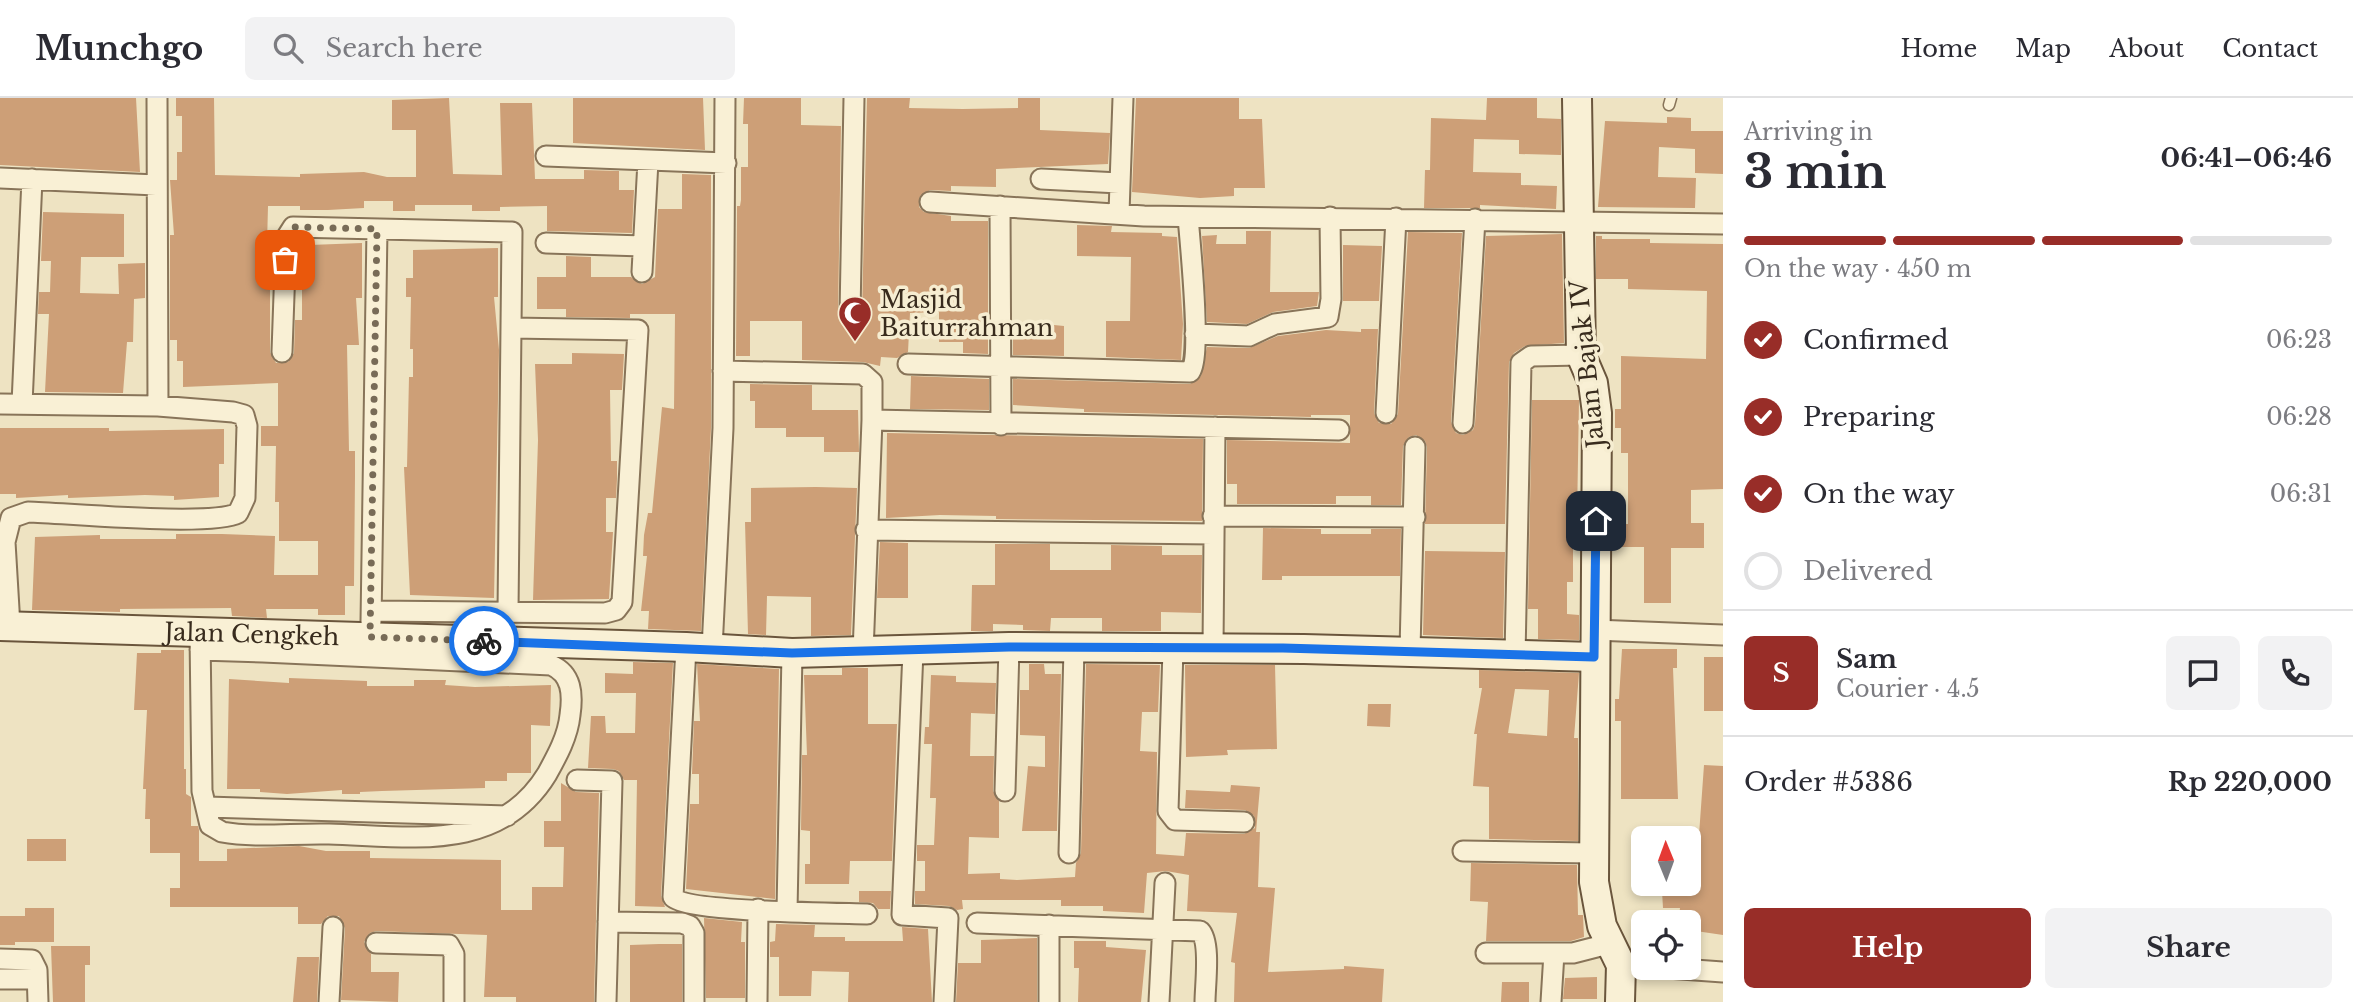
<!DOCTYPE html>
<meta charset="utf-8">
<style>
body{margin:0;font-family:"Libre Baskerville",serif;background:#f2f2f3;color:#2b2b33;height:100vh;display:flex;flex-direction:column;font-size:26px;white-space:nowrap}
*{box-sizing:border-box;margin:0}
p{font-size:23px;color:#7c7c81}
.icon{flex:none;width:38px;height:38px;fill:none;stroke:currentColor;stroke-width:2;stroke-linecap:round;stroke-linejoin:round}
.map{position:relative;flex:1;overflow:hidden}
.drawer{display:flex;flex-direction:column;background:#fff;width:630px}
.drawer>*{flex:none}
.needle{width:46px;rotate:359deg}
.buttons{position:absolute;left:1631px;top:728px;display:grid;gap:14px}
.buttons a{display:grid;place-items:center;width:70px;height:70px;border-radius:10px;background:#fff;box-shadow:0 4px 10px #0003;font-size:35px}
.pin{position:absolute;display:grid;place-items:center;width:60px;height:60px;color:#fff;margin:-30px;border-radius:14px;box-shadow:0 4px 10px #0006}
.courier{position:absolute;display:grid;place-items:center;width:70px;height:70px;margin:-35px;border:5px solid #1a73e8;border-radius:50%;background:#fff;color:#222;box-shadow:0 2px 9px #0007}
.summary em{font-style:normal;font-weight:700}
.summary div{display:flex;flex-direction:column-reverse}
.summary{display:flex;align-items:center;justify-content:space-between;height:119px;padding:0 21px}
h1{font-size:46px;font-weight:700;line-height:52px}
.bar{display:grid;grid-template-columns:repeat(4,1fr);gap:10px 7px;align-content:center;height:84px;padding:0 21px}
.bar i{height:9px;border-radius:5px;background:#e1e1e2}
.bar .active{background:#982d28}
.bar p{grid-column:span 4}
.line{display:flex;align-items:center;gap:18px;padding:0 21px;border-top:2px solid #e1e1e2}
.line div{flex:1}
.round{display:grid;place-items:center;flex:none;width:74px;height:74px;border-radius:10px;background:#f2f2f3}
ol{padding:0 21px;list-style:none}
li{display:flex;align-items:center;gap:21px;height:77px}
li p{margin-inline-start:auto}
li .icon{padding:7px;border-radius:50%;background:#982d28;color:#fff;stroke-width:4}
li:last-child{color:#7c7c81}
li i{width:38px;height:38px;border:4px solid #e1e1e2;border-radius:50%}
.action{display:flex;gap:14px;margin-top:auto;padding:14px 21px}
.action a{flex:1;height:80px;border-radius:10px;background:#982d28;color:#fff;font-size:28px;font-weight:700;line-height:80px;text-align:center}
.action a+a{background:#f2f2f3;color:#2b2b33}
header{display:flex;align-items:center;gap:42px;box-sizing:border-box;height:98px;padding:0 35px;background:#fff;border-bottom:2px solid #e1e1e2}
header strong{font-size:33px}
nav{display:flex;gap:38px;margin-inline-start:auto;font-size:24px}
.search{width:490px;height:63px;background:#f2f2f3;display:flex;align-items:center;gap:18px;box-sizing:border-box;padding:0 24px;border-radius:10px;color:#7c7c81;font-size:26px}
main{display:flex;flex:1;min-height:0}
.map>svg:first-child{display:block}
.building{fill:#cd9f77;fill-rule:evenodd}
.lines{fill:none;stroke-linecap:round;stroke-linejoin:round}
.lane-casing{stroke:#887459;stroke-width:13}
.street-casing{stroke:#887459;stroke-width:23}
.secondary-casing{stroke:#6a553c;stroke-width:32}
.lane{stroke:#f9f0d5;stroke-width:10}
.street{stroke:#f9f0d5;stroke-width:19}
.secondary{stroke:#f9f0d5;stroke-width:28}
.done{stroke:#786b57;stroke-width:7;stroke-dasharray:0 12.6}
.route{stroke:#1a73e8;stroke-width:9}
.labels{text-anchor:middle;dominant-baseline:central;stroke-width:7;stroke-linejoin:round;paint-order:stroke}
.poi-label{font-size:24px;fill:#382b1d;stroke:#f6edd1;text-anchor:start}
.street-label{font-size:24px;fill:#382b1d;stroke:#f6edd1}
</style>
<header>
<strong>Munchgo</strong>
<div class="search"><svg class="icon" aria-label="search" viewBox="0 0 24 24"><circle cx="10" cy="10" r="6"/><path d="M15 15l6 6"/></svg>Search here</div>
<nav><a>Home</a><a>Map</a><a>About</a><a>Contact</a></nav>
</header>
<main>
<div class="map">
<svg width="1723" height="904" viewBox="0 0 1723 904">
<rect width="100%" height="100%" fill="#eee3c2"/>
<path class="building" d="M0,0h136l4,74 -140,-7z
M176,0h38l1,77 85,2v-3l64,-2 23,5h29v-47h-24v-30l57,-2 4,76 49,1 -2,-72h32l3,76h49v-9l35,1v19h15l-2,43 -85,-2v-25l-47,1v4h-28v-6h-57v6h-22v-10h-29v7l-36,2h-28v-4h-32l-2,78h4v68l6,11 12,-1 6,-9 1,-33h7v-39h8v-36l52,-2v55h-6l3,47h-12l2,106h6v25l-1,110h-9v29h-27v-6h-52l1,9 -35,-2 -1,-8 -111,1v3l-88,-2 3,-73 65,-2v4h76v-5h46l53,2 -1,39h44v-34h-39v-39h-4l1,-56h-15v-20h17v-43l-95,4v-26h-6v-21h-7v-105h4l-4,-55h7v-28h5v-36h-6z
M573,0h130l2,52 -132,-7z
M744,0h57v27l40,1 -3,188 2,6 9,6 7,-2 6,-10 5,-216h43l-1,10 54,1 55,-1v-10h22v32l70,3 -2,31 -112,5v18l-45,-1v5l-21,-1 -10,6 -1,11 5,5 27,4v5h37v133l-25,-1v-11h-24v-30l-29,1 -2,39 -11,6 -16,-1 -1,9 -17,-4 -61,-2v-39h-52v35h-14l1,-150h3l1,-6v-33h7v-43h-5z
M1136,0h103v21h23l3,69h-31v8l-34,2 -68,-6z
M1487,0h50v20l24,1v36l-42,-1v-14l-45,-1 -1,33 48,1v12l36,1 -1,23 -76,-4v3h-56l1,-38h5l1,-52 55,2z
M1667,19l24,1v13h32v43l-28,-1v-24l-36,-2 -1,30 38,1 -1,30 -97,-1 7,-86 62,2z
M682,76l29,1v253l-10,203 -53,-2 1,-18h-8l6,-55h-4l1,-21 4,-22h4l10,-106 12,2 1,-95h-45v4l-64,-1v-8h-29v-32h29v-21l25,1v20h40l11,7 13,-7 3,-68h24z
M43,114l81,2v43h-43l-1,36 39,1 -1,-30 27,-1v35l-11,1 -1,43h-6l-4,51 -78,-1 4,-78h-11l1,-22h11l1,-31h-10z
M1077,127l35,1 -1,6 51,1v3l15,1 6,87 -2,36 -75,-3v-36h24l1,-64 -54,-1z
M1246,133h25l-1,61h49l-2,14 -44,6 -26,12 -40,-2 -5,-86 15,-1 -1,9h30z
M1408,134l54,1 -11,189 5,11 7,2 10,-5 2,-6 11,-188 76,-2 2,109 -39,3 -11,7 -5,9 -4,162h-80l2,-77 -2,-6 -9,-6 -7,2 -6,9 -2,59h-30v-9h-35v8h-99v-20h-10v-44l123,3v-28h-39v2l-227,-5v-3l-71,-4v-26l177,5 11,-8 6,-29 42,1 29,-12 48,-6 35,2v-3h17l-4,84 5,10 12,1 7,-10z
M1596,138h6v3h48v4l73,1v245l-32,1v33h13v25h-33v55h-27v-56h-27v-23h11v-71h-7v-25h-6v-19h6v-53l85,3 1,-68 -79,-2v-10h-32z
M1343,147l39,1 -3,55h-36z
M498,150v49h-4l5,53 -5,248 -84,-3 -6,-128h3l2,-90h4v-28h-3l1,-52h-5v-19h7v-28z
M1013,223l51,5v30l-51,-1z
M572,255l52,1 -2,36h-12l1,71h6v18l-1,19h-10v34h7l-4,67 -76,1 5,-160 -3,-76h37z
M911,278l78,3v31l-79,-1z
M750,286l62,1v25h46l1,42h-35v-15h-38v-9h-31v-27h-5z
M1532,302h47l-2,119h3v25h-7v38h-6v32l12,1v25l-41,-1v-30h-10z
M0,330h109v3l115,-2v35h-5v33l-45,3v-4l-29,-1 -77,3v-3l-52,3v-4h-16z
M887,335l316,6 -1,82 -206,-2v-3l-56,-1 -54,3z
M816,389l41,1 -6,147 -40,1v-39l-44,-1 -1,39 -18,-1 -3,-112h6v-34z
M1263,430l58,1v5h50v-5h30l-1,47h-118v4h-20z
M880,444l28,1v55h-31z
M995,446h55v26h61v-25l51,1v9h40l-1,58 -40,-1v19h-59v-13h-51l-1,13 -27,-1v-5l-30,-1v7h-22l1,-46h23z
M1425,453l80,1 -2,86 -80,-3z
M1622,551h55v19h-4l5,131h-57v-78h-6v-22h4z
M161,552h23v119h2v25l5,3v29h7l1,4v31h28v-12l72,-3 27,5h44v7l131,2v50h31v-23h31l1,-40h-20v-26h17v-38l15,9 23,1 -5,209h-78v-5h-32l3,-62 -111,-4 -6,2 -6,9 7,12v18h28l-1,30 -57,-2 4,-72 -6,-12h-11l-7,8h-23v-17h-128v-19h10v-35h-30v-34h-5l1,-30h-3l4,-79h-13l3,-57h24z
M1704,559h19v54h-19z
M633,564l40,1 -12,233 4,11 -30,-1 2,-126h-13l-5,-9 -6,-2 -25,-1 3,-52h14l1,17h29l1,-40h-31v-20l28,1z
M697,566l82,5 -4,230 -89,-10 4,-85h9v-30h-7l2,-53h6z
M1029,566h15l1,10h16l-4,157h-35l6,-65 17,1v-31l-25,-1v-45h9z
M1086,566l74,1 -2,47h-16l-2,39 17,1 -1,102 28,2 2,-23 58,1 11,-6 -1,-12 -9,-6 -60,-2 1,-18 44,2 1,-7 29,2 -4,45h4l-2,55 17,1 -7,84 76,-3v-3l40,3 -2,33h-148l1,-39 -4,-1 6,-49 -50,-2 2,-36 -23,-4 -19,2 -3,40 -41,-2v-5h-42v-6h-99l1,9 -6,1 -8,-4 -34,-2v-13h10v-30h-8v-16h17l2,-47h-6l2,-54h-8l1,-17h4l2,-52 25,1v6l40,1 -1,31 -24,-1 -1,43h24l-1,35 6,10v37l-30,-1 -1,37 32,-1v6l17,1 58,-3 1,-14 5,-10z
M1185,567h90l2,84 -50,1 1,5 -42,2z
M842,570h26v56h29l-5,137h-42l-1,23h-44v-20h5v-33l-9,-1 1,-75h5l-3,-80h38z
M1479,572l100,3 -5,65h4v103l-89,-2v-52l-16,-1 4,-52h-3l8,-46h-3zM1515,591l34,1 -2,46 -39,-3z
M289,580l78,3v5h47v-6h32l-1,5 30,2 76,-2 -1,41 -19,-1v48h-24v8h-22v7l-103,3 -22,1v2h-18v-4l-55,4 -27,-2v-3h-33l2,-110 60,4z
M1368,606h23l-1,23 -23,-1z
M1704,667l19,1v169l-34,-5v-8h-11l2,-14h-17l-1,-17 37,-1 -1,-41z
M27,741h39v22h-39z
M1471,765l106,2 1,50h5l1,22 -13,4h-85l2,-39 -18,-1z
M859,793h32l-1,18h-12l-5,-6 -14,-1z
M25,810h29v34h-39v3h-15v-29h25z
M704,820l38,4 -1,20h4v56h-39z
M776,826l39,1 -1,12h31v4h58l-1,-14 26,2 4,73h-84l1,-30 -37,-1 -1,25h-32v-39h-9v-15l5,-1z
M1037,840v64h-81l2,-39h23v-23z
M1074,843h32v6l40,3 -5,52h-63l1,-34h-5z
M659,846h23v58h-52v-57z
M51,848h39v19h-5v37h-32z
M297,859h22l-2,45h-24z
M1597,879v22h-34l2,-21z
M1502,884h27v20h-28z"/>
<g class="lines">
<g class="lane-casing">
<path id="lane" d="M1669,7l2,-7"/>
</g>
<g class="street-casing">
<path id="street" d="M157,0l1,308
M546,58l180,7
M0,80l156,7
M1041,81l78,4
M930,104l214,14 579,8
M1000,108l1,219
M1119,115l4,-115
M546,145l97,3
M642,174l6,-111
M850,216l4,-216
M1195,236l54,2 26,-12 53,-7 3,-18 -1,-82
M282,254l4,-114 7,-11 219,5 -4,380
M908,266l282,8c12,-13 0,-131 -2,-155
M723,273l140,3 9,8v38
M0,306l158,2 75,6 11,3 3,11 -2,72 -7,15c-27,14 -171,0 -210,-1l-17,6 -6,24 5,84
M22,306l10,-225
M1386,315l10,-195
M1463,325l12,-204
M1213,418l202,1
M866,432l347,4
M372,513l233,2 11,-3 6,-8 16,-272 -127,-2
M371,524l6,-393
M1594,532l129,5
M200,536l2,157 8,34 12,7c33,6 72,1 107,2 80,2 169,20 218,-60 10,-18 21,-38 23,-59 3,-21 2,-41 -19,-50l-288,-13 2,-18
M686,549l-13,250c14,15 164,16 194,17
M1213,550l2,-221
M712,551l11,-221 2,-330
M1173,551l-5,162 7,9 69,2
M200,552l63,2
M1410,552l5,-203
M913,553l-11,264 46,3 -4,84
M863,555l9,-233 467,10
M1515,558l6,-293 10,-7 50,-1
M577,682l35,1 -6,221
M1005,693l4,-144
M207,709l300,9
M1463,753l129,2
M1069,755l5,-205
M787,813l5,-258
M608,824l74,1 8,3 4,7v69
M977,825l223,8c11,11 5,54 5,71
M376,845l73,2 5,9v48
M1486,855h87l35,-9
M0,861l32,1 5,10 1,32
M1621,867l22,1
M1667,870l56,4
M0,881h37
M329,904l4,-75
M757,904l1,-93
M1049,904v-77
M1159,904l6,-119
M1551,904l3,-49"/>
</g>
<g class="secondary-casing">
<g id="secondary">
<path d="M1577,0l4,257 12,28 4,30 -3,469 8,44 19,39 -1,37"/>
<path id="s1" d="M0,528l686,21 106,6 217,-6 295,2 290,8"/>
</g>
</g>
<use href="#lane" class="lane"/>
<use href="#street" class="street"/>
<use href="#secondary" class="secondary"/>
</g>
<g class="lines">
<path class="done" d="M285,162l2,-27 6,-6 84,2 -7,408 114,4"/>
<path class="route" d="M484,543l308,12 217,-6 274,1 311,9 2,-136"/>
</g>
<defs>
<g id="mosque-pin" transform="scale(1.75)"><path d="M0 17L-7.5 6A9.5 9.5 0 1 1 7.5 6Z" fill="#982d28" stroke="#f6edd1"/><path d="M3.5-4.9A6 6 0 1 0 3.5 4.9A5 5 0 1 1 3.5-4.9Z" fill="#fff"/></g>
</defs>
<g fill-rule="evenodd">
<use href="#mosque-pin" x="855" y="215"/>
</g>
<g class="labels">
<g class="poi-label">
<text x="880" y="201">Masjid<tspan x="880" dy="28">Baiturrahman</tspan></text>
</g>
<g class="street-label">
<text transform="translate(1587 266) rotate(-96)">Jalan Bajak IV</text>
<text stroke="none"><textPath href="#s1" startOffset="252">Jalan Cengkeh</textPath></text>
</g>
</g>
</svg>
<div class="buttons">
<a><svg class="needle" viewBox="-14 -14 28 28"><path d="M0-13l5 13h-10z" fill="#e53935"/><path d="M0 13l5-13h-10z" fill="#7c7c81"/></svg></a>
<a><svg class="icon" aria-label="locate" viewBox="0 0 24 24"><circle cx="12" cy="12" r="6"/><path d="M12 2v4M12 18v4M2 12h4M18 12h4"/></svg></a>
</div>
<div class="pin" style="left:285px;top:162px;background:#ea580c"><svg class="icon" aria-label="bag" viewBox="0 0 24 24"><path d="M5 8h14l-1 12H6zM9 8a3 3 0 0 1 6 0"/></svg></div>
<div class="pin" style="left:1596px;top:423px;background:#1f2937"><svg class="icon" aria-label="home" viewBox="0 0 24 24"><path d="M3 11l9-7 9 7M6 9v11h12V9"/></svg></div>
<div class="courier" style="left:484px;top:543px"><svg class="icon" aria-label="bike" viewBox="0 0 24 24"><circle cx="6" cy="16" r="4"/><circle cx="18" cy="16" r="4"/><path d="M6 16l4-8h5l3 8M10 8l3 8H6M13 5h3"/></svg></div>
</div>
<section class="drawer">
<div class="summary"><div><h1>3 min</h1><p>Arriving in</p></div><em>06:41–06:46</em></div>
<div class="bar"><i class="active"></i><i class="active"></i><i class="active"></i><i></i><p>On the way · 450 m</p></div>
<ol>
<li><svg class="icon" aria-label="check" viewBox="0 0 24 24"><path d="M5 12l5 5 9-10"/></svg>Confirmed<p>06:23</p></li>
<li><svg class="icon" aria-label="check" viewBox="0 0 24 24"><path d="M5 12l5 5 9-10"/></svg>Preparing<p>06:28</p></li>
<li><svg class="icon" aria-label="check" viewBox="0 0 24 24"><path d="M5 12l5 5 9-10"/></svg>On the way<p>06:31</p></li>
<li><i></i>Delivered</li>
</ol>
<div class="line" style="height:126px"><b class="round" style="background:#982d28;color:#fff">S</b><div><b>Sam</b><p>Courier · 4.5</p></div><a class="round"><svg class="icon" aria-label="chat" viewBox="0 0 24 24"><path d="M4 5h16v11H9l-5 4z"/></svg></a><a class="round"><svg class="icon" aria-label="phone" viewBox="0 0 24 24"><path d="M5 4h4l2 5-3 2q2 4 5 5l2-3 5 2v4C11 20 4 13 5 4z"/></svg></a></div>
<div class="line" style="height:91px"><div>Order #5386</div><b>Rp 220,000</b></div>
<div class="action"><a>Help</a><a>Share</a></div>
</section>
</main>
